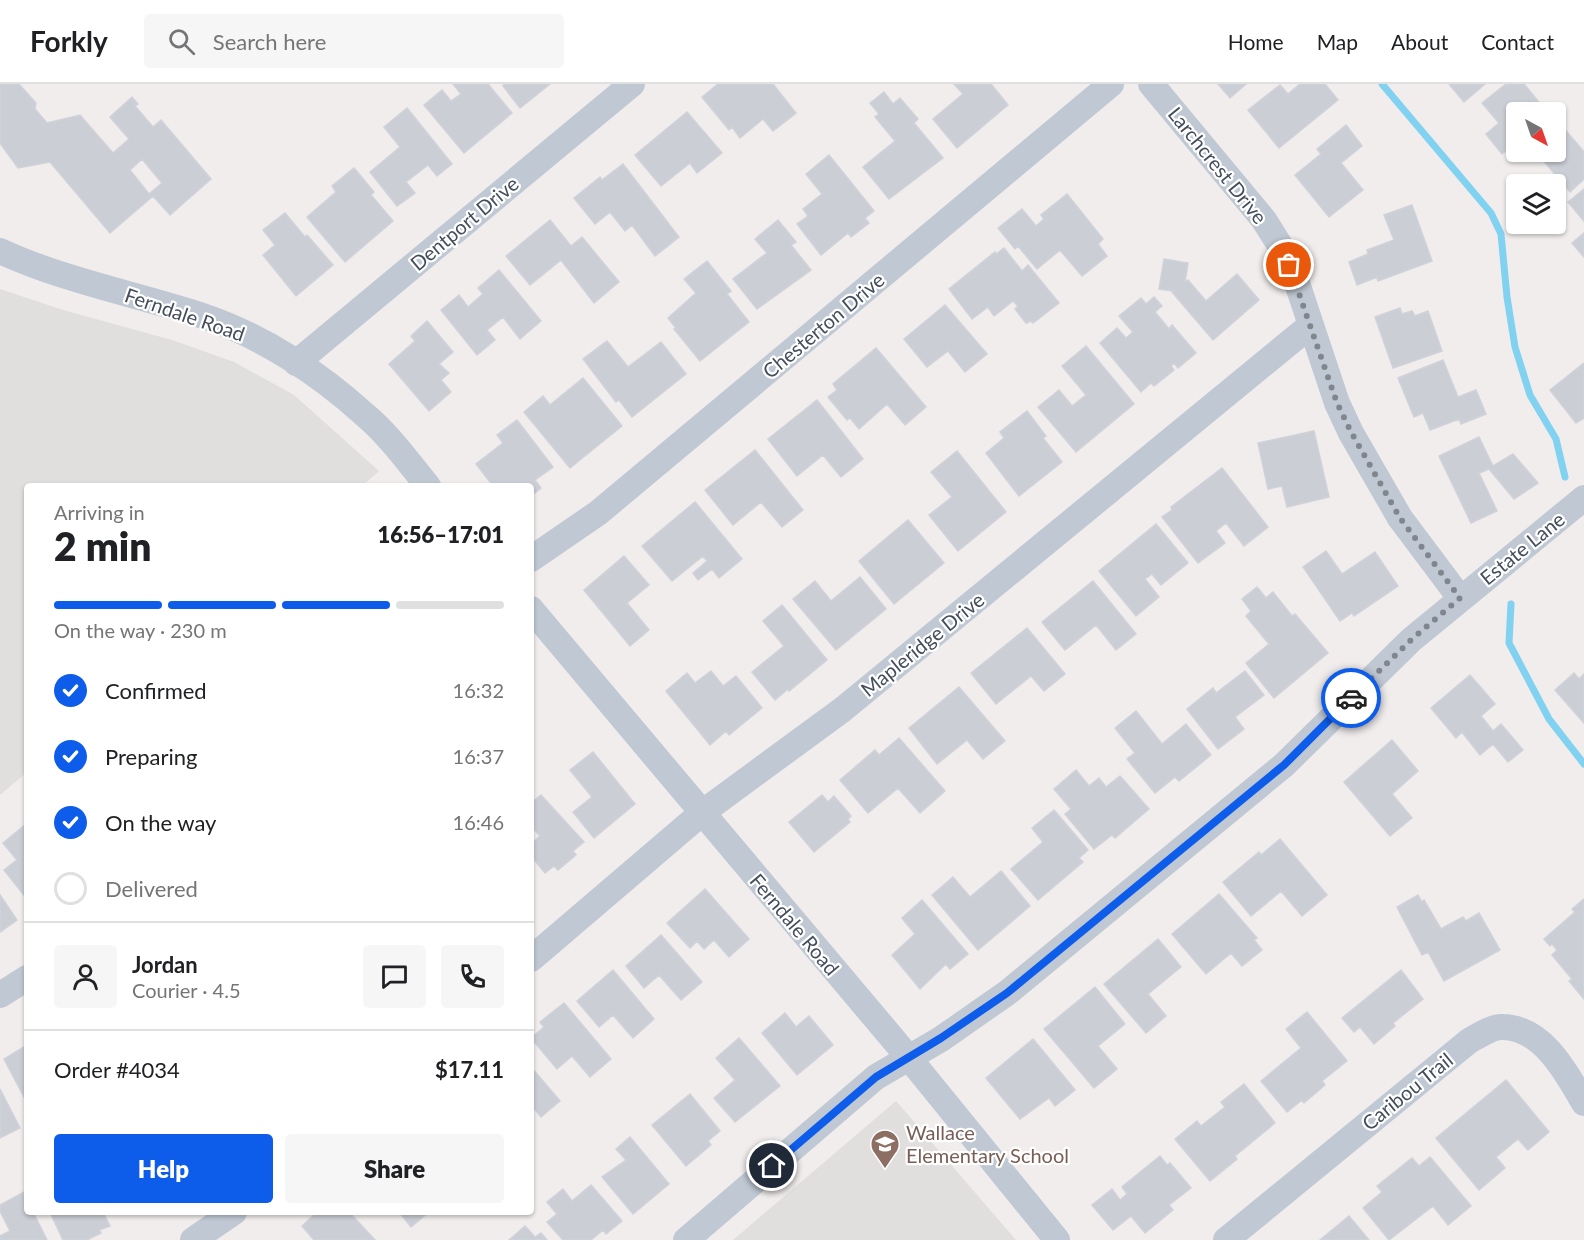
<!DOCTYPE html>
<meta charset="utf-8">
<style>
body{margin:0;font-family:Lato,sans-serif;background:#f6f6f6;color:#202124;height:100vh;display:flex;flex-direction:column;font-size:22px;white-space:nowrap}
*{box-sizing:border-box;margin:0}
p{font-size:20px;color:#757577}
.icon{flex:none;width:33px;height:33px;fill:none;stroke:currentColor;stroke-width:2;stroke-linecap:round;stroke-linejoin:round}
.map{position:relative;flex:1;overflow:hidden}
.panel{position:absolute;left:24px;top:399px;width:510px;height:732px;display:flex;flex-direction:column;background:#fff;border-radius:6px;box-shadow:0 2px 4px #0004}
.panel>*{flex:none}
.needle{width:39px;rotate:140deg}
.buttons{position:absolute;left:1506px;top:18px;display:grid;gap:12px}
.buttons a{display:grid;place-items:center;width:60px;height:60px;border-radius:6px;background:#fff;box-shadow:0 2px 4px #0004;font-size:30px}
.pin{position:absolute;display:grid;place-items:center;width:51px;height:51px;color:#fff;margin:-26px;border:3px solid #fff;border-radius:50%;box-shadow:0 2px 6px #0007}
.courier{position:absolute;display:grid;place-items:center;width:60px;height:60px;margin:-30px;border:4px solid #0d5cea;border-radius:50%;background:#fff;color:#222;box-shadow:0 2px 8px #0007}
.headline em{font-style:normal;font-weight:800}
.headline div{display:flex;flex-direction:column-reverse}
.headline{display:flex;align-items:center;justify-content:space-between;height:102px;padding:0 30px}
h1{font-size:39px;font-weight:800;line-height:45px}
.bar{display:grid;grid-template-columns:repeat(4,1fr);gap:9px 6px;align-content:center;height:72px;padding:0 30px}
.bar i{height:8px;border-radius:4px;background:#e0e0e0}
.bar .on{background:#0d5cea}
.bar p{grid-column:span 4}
.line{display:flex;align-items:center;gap:15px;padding:0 30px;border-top:2px solid #e0e0e0}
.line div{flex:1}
.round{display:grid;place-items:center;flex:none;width:63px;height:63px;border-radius:6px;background:#f6f6f6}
ol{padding:0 30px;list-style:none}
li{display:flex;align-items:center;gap:18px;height:66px}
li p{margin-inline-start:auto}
li .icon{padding:6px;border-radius:50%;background:#0d5cea;color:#fff;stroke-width:4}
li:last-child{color:#757577}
li i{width:33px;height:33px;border:3px solid #e0e0e0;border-radius:50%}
.cta{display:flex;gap:12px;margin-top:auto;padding:12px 30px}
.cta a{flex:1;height:69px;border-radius:6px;background:#0d5cea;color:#fff;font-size:24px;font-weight:800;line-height:69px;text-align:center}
.cta a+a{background:#f6f6f6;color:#202124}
header{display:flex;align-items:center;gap:36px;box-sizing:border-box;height:84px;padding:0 30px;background:#fff;border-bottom:2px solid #e0e0e0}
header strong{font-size:28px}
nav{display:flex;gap:33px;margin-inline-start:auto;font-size:21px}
.search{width:420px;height:54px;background:#f6f6f6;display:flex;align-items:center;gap:15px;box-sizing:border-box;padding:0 21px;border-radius:6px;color:#757577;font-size:22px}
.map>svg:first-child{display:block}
.education{fill:#e1dede}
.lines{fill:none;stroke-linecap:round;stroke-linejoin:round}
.stream{stroke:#81d1f1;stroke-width:7}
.building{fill:#cbced5;stroke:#d0d2d9;stroke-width:1.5;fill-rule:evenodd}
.minor{stroke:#bfc8d3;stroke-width:26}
.done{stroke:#80868e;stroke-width:6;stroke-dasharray:0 10.8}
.route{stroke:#0d5cea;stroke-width:8}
.labels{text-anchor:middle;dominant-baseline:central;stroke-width:4.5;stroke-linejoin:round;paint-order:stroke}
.street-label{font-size:20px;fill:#444e5b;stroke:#fff}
.education-label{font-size:20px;fill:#785e54;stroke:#fff;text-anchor:start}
</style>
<header>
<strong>Forkly</strong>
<div class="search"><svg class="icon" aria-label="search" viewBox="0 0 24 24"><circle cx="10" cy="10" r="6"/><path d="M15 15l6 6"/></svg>Search here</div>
<nav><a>Home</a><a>Map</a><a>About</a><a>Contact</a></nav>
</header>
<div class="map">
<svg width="1584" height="1156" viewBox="0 0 1584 1156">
<rect width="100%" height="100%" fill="#f0edec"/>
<path class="education" d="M0,205l63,21 109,30 62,22 60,33 85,76 -17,15h-335v286l-27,23z
M896,1017l120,139h-283z"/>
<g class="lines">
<path class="stream" d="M1382,0l109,129 10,21 6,63 8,50 15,48 26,44 9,38
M1511,520l-2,39 40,76 35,45"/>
</g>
<path class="building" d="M0,0h19l17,19 -1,6 12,14 33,-8 33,38 16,-14 -19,-22 22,-20 6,7 -3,2 18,21 8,-7 50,59 -41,36 -17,-19 -43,37 -60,-71 -32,6 -18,-25zM142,75l20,24 -13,11 -19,-24z
M453,0h35l24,29 -48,40 -40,-48 18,-15 9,11 10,-7z
M504,0h46l-30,24 -17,-22z
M718,0h55l23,29 -23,18 -10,-12 -23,19 -8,-11 -3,3 -27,-33z
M954,0h37l17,21 -51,43 -24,-29 30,-25z
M1218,0h28l-16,14z
M1300,0h25l13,16 -59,48 -31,-38 32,-25 8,9z
M1449,0h36l-21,18z
M1506,0h18l23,28h-31v31l-14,11 -16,-20 13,-11 -17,-20z
M884,8l9,12 7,-6 18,21 -4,4 29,35 -54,41 -26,-32 32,-26 -20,-24 4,-3 -9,-11z
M407,24l45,56 -15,12 -9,-11 -22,17 9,11 -18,13 -27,-34 30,-25 -16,-20z
M687,28l35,41 -25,20 -7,-10 -29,23 -26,-31z
M1346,41l16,21 -21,17 22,27 -34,27 -34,-42 26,-21 -4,-5z
M1562,42l22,26v27l-14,13 -34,-40h20v-21z
M829,71l45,56 -9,7 4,5 -18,14 -3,-4 -27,22 -24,-31 11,-8 -5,-7 19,-15 -16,-20z
M623,80l56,73 -24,19 -23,-31 -7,6 -15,-19 -15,12 -21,-26 26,-21 2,3z
M354,84l20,24 -3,3 22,26 -48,41 -38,-45 29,-25 -4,-6z
M1584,105v32l-16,-19z
M1067,110l36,45 -5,5 9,12 -25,20 -22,-26 -23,19 -19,-23 -3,3 -17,-21 24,-19 14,17 8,-7 -3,-4z
M1412,121l20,56 -54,20 -1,-4 -20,8 -8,-23 19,-8 -1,-4 27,-10 -10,-25z
M285,129l20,24 2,-2 26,30 -37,31 -33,-41 12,-10 -12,-15z
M550,136l21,26 11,-9 37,45 -25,21 -33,-43 -31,25 -24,-29z
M778,136l18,22 -5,3 20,25 -54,39 -24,-30 34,-26 -12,-14z
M1584,149v24l-12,-14z
M1004,164l18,23 6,-6 31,38 -26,20 -2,-2 -5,2 -11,-14 3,-3 -5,-5 -19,15 -6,-9 -16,12 -23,-30 46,-37 1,2z
M1164,175l24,4 -3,19 3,-2 18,21 31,-27 22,26 -46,40 -41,-48 2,-1 -15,-2z
M707,177l24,30 -4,3 22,28 -49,39 -26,-32 2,-1 -8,-10 28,-25 -12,-14z
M499,186l42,51 -21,18 -17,-22 -16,13 8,10 -18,15 -36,-45 18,-15 9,12 15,-13 -5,-6z
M1154,213l8,9 -7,6 14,17 3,-4 24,28 -18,15 -4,-5 -3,3 3,4 -20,16 -3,-3 -10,9 -41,-49 17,-15 9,10 7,-6 -14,-16 22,-18 5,6z
M945,221l42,49 -22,18 -17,-21 -21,16 -23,-28z
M1400,224l2,6 10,-3 3,5 13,-5 14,40 -49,17 -18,-51z
M427,237l26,31 -14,12 10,9 -8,7 10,12 -22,19 -40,-47 26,-23 -4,-5z
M607,257l21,26 33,-25 25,32 -54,43 -13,-17 -3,2 -33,-43z
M1086,262l48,58 -58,48 -38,-45 21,-17 13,16 14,-11 -24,-29z
M876,264l50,59 -21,18 -18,-21 -28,25 -9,-11 -3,2 -19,-23 9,-7 -4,-6z
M1443,276l15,37 18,-7 10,24 -25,10 -2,-5 -29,11 -7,-17 -9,4 -16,-39z
M1584,279v55l-8,5 -26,-33z
M583,294l39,48 -52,42 -46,-56 19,-16 7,9z
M817,316l46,59 -22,18 -18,-22 -26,21 -29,-37z
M1027,327l19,25 -3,2 19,24 -43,34 -33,-43 18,-15 -4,-6z
M517,336l36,47 -18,13 6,8 -9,7 -1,-9h-38l-17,-22 27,-21 -6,-8z
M1314,347l15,66 -42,10 -5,-21 -14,3 -10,-46z
M1479,353l14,29 20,-12 25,29 -24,16 -25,-30 -10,4 18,38 -26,12 -32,-67z
M755,366l48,60 -21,17 -21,-25 -28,23 -28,-35z
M957,367l49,61 -48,39 -29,-36 23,-18 -21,-25z
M1222,384l46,59 -24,19 -18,-23 -10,8 9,12 -27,20 -36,-46 10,-7 -1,-3z
M695,418l47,57 -23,19 -7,-9 -14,11 -5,-7 14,-12 -4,-5 -31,25 -30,-35z
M908,436l36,43 -50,41 -35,-43z
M1156,440l32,39 -27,22 -9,-11 -7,5 14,18 -23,19 -37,-45z
M1326,467l16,23 33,-22 23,34 -44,30 -2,-3 -12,8 -37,-54z
M624,472l25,29 -22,18 22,27 -19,16 -46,-56z
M860,493l26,32 -50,41 -43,-51 22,-18 16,20z
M1093,497l43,53 -20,16 -20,-25 -31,25 -23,-28z
M1257,503l9,11 7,-6 19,24 3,-2 33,39 -54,45 -28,-35 23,-19 -23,-28 5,-5 -9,-12z
M782,521l45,55 -38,31 -1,-2 -13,11 -23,-28 32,-26 -21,-25z
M1027,544l38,46 -21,17 -13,-15 -35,28 -25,-31z
M711,587l12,15 13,-10 26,32 -33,27 -3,-4 -16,14 -44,-54 21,-18 8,10z
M1245,587l19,24 -29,22 9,12 -26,20 -31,-40 26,-21 3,5z
M1574,589l5,6 5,-5v49l-29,-33z
M1470,591l25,29 -14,12 12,15 8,-7 22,26 -15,12 -15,-18 -13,11 -18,-23 -6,6 -25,-30z
M959,603l46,54 -22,18 -16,-19 -30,24 -28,-36z
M1136,627l26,33 24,-20 25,31 -32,26 -4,-4 -20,16 -28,-34 8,-6 -20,-25z
M899,654l46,53 -25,22 -22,-25 -30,25 -28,-33 35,-30 4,5z
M1392,656l26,31 -26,23 20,24 -22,18 -46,-54z
M593,668l42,52 -41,34 -21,-26 19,-15 -22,-27z
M1076,686l13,16 10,-8 7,9 14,-11 29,33 -34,29 -3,-3 -18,14 -29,-35 6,-5 -17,-20z
M541,711l43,47 -11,9 3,4 -18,15 -4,-4 -9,7 -14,-17v-12l9,-8 -9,-10v-23z
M822,711l6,7 6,-6 17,20 -3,3 2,3 -36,30 -25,-30z
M1054,726l34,40 -9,8 4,4 -45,38 -27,-31 32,-27 -11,-14z
M26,740l1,1v74l-23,-29 13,-10 -14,-17z
M1280,755l47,56 -25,21 -21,-25 -30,25 -28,-34 36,-30 2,3z
M1001,787l29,35 -52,44 -46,-55 21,-18 17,20z
M705,805l44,50 -20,18 -15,-17 -10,9 -7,-8 -7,7 -23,-25z
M1219,810l38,44 -3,2 8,10 -20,16 -11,-13 -25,21 -34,-40z
M0,811l17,25 -17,12z
M1418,811l4,7 2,-2 17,29 22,-12 3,4 13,-8 21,37 -56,31 -16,-29 -6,3 -25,-48z
M1584,815v100l-15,-18 3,-2 -20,-24 5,-5 -5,-6 -2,2 -6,-7 31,-27 -3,-3z
M922,816l46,54 -18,15 -4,-5 -26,25 -28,-34 23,-21 -13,-16z
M661,851l41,47 -21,18 -22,-25 -15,13 -18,-22z
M1158,855l23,28 -33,27 18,22 -20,17 -42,-49z
M613,886l41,49 -21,19 -20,-23 -14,12 -22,-26z
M1401,886l22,29 -30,24 2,3 -21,18 -14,-17 -6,5 -12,-14z
M1095,903l30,37 -27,22 19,23 -23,19 -50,-59z
M564,919l47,56 -21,18 -18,-21 -15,13 -26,-31 13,-11 -4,-5z
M1307,928l40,49 -25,20 3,4 -21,18 -2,-3 -15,12 -26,-31 40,-33 -15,-19z
M785,929l11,14 13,-11 24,29 -36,30 -35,-42z
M739,954l41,48 -45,36 -21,-24 21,-18 -19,-22z
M1033,955l42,51 -20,16 -6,-8 -29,21 -34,-41z
M27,961v50l-3,2 -20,-38z
M531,983l29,34 -19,16 -10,-12z
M1506,996l43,52 -21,18 -10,-11 -22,18 9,11 -26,22 -43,-52z
M1244,1000l31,39 -40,33 2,3 -27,22 -35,-42 22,-18 4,5 24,-19 -4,-5z
M0,1005l20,39 -20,10z
M690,1010l30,37 -12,10 3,4 -25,21 -34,-41z
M630,1053l39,47 -36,30 -31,-37 24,-17 -10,-11z
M1160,1072l7,9 3,-2 21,25 -22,17 4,5 -28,23 -14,-17 -18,14 -21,-25 20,-16 8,11 7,-6 -5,-7z
M1430,1073l41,49 -23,19 -15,-19 -44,34 -26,-32 19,-16 -5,-6 35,-28 7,8z
M591,1101l31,36 -16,13 -3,-4 -12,10h-28l-16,-18 10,-8 -10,-12 16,-13 9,12z
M24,1108l3,7v13h6l14,28h-47v-4l10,-5 -10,-20v-6z
M50,1128h53l7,14 -11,4 2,3 -14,7h-24z
M317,1128h32l26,28h-61l-12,-14z
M399,1128h30l-18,15z
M1349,1132l20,24h-49z
M525,1142l10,11 6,-4 6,7h-38z"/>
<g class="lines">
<path class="minor" d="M1151,0l113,136 20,32 11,25 42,126 14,30 49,85 60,80
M0,167c65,30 136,43 203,65 59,20 116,57 162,99 24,20 43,47 63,71
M296,279l336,-279
M531,475l67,-46 513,-429
M531,525l378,449 148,182
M531,875l172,-147 139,-102 469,-385
M0,911l27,-17
M193,1156l41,-28
M686,1156l190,-163 65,-38 66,-46 277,-228 127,-125 173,-142
M1226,1156l243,-199c9,-5 24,-15 34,-14 40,1 63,45 81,76"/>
</g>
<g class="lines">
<path class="done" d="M1289,181l48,138 14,29 49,86 60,80 -49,42 -60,58"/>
<path class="route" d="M772,1082l104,-89 65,-39 66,-45 277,-228 67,-67"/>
</g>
<defs>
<g id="school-pin" transform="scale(1.5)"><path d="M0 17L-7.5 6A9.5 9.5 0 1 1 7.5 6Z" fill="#8d6e63" stroke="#fff"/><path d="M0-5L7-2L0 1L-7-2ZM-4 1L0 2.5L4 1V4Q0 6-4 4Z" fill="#fff"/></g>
</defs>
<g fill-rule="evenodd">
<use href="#school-pin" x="885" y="1060"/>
</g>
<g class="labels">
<g class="street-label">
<text transform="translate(1218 81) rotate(51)">Larchcrest Drive</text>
<text transform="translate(464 139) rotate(-40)">Dentport Drive</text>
<text transform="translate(185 230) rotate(19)">Ferndale Road</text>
<text transform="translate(823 241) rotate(-40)">Chesterton Drive</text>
<text transform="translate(1522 464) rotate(-39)">Estate Lane</text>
<text transform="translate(922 560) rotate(-39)">Mapleridge Drive</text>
<text transform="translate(795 840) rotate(50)">Ferndale Road</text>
<text transform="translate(1407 1007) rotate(-39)">Caribou Trail</text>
</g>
<g class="education-label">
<text x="906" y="1048">Wallace<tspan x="906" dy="23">Elementary School</tspan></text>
</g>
</g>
</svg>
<div class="buttons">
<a><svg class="needle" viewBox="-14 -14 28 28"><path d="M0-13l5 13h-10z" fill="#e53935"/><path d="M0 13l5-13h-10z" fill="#757577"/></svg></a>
<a><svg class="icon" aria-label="layers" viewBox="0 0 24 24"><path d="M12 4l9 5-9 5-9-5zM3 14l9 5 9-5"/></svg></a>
</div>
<div class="pin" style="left:1289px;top:181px;background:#ea580c"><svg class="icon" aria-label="bag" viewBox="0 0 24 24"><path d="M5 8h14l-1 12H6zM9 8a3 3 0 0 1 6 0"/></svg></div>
<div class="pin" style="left:772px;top:1082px;background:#1f2937"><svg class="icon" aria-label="home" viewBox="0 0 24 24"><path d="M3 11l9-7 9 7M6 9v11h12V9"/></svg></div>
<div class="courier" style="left:1351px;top:614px"><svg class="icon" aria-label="car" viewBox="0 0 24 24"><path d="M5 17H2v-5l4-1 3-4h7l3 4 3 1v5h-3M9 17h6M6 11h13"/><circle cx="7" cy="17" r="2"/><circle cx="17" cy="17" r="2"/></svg></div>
<section class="panel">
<div class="headline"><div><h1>2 min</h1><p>Arriving in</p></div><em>16:56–17:01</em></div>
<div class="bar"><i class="on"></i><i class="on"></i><i class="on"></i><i></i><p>On the way · 230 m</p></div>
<ol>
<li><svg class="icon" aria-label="check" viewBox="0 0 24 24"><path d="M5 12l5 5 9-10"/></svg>Confirmed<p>16:32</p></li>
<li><svg class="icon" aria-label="check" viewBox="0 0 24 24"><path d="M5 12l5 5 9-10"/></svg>Preparing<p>16:37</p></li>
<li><svg class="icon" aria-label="check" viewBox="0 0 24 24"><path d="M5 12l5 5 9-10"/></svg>On the way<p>16:46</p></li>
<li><i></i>Delivered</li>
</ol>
<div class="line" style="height:108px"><a class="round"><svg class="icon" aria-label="person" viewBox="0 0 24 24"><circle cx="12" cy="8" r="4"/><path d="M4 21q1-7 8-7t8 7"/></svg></a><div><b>Jordan</b><p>Courier · 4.5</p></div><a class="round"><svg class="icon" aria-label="chat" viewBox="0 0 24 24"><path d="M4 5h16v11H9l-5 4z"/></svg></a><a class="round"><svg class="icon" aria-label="phone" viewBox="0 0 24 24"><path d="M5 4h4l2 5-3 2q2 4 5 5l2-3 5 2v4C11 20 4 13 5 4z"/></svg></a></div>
<div class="line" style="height:78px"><div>Order #4034</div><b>$17.11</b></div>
<div class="cta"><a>Help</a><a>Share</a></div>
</section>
</div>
